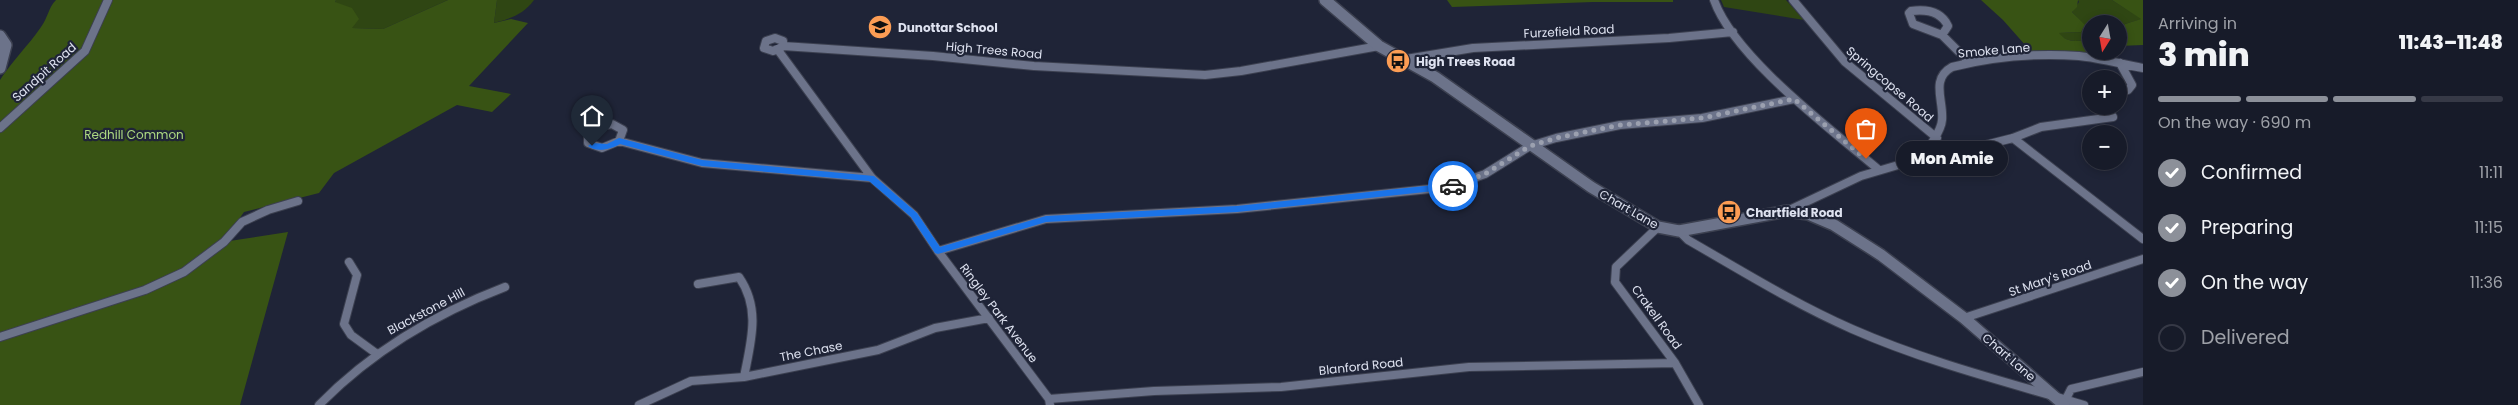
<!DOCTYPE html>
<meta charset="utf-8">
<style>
body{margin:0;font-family:Poppins,sans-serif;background:#242835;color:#f1f3f6;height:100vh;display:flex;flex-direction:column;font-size:19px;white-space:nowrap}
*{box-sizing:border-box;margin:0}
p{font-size:16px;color:#9ea1a8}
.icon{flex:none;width:28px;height:28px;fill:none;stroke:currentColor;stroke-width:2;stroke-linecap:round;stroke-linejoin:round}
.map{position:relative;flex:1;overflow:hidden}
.details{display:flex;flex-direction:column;background:#171b29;width:375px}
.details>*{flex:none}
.needle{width:32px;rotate:191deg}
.buttons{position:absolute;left:2082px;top:15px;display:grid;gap:10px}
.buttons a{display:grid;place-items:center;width:45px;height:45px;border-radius:50%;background:#171b29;box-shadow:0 2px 8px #0003,0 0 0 1px #363946;font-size:25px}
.pin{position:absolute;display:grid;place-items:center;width:42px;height:42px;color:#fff;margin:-51px -21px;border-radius:50% 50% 50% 0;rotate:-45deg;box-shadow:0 0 5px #0007}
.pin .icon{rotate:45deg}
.courier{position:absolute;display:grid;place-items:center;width:50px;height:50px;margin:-25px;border:4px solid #1a73e8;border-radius:50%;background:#fff;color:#222;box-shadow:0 1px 6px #0007}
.bubble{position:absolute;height:35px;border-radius:18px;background:#171b29;box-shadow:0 2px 8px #0003,0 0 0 1px #363946;font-size:16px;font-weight:800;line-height:35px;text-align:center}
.head em{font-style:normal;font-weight:800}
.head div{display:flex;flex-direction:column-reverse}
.head{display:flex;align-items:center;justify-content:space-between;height:85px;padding:0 15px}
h1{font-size:32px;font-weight:800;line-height:38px}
.bar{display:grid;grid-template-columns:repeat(4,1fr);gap:8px 5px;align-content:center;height:60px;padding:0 15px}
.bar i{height:6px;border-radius:4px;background:#363946}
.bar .on{background:#8c9099}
.bar p{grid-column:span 4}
ol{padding:0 15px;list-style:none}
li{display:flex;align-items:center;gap:15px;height:55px}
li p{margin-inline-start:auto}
li .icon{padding:5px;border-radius:50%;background:#8c9099;color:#fff;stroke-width:4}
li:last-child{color:#9ea1a8}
li i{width:28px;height:28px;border:2px solid #363946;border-radius:50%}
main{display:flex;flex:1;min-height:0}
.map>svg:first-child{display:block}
.green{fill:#2f4613}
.forest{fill:#385314}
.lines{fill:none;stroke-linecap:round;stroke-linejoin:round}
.street-casing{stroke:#3c4050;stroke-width:10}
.secondary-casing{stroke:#3c4050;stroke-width:14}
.street{stroke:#6c738a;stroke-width:8}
.secondary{stroke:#6c738a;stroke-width:11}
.route{fill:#1a73e8}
.done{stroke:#9ba0af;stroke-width:5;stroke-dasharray:0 9}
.labels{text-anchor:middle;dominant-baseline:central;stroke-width:4.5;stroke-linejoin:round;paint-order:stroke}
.poi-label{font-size:12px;font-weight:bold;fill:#dee2f0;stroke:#1f2437;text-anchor:start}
.street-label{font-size:12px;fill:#dee2f0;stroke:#1f2437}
.park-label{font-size:12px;fill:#add981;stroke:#1f2437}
</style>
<main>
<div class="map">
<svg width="2143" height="405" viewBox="0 0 2143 405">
<rect width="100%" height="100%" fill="#1f2437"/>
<path class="green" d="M336,0h112l-65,29 -32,-1 -16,-26z
M497,0h37c-10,14 -24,19 -40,23z
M1721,0h65l18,20 -80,-13z
M2078,0h34l30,19 -17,5 -6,6v-6h-28v15c-12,2 -24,5 -33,-6l23,-1 4,-6 -13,-14 7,-10z"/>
<path class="forest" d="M56,0h280l-1,2 17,6 7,11 -7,9 31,1 65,-29h49l-3,23 17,-4 17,4 -59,63 42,8 -19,18 -35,-7 -123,68 -15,20 -75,19 -21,30 65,-10 -48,173h-240v-325c12,-19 28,-34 41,-53 7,-9 7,-19 15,-27z
M1447,0h226v2h-80l-141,5z
M1981,0h97l-1,7 -5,5 13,13 -4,7 -22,1c8,11 20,8 32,6v12h6l-4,4 -16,-4 -43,4 -31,-35z
M2112,0h31v45l-24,1v-16l6,-6 16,-5z"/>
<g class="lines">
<g class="street-casing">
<path id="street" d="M1714,0c20,57 118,130 165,170
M1793,0l52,62 92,76
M1911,11c15,-2 30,0 37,15l-6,9 -29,-11 -4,-11z
M1942,35l27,27
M775,38l8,3 -1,6 -9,4 -9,-3 2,-7z
M783,46l150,10 101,10 171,9 36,-4 138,-25
M778,50l94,128 42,37 24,36 111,148 1,6
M1406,59l67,-11 196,-10 64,-6
M2119,91l9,-1 4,-5 -12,-22
M612,124l11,6 -4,11 -17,7 -14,-5v-7l12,-10z
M0,128l85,-77 23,-51
M2013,138l130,101
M619,141l83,22 170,15
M1926,160c0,-15 15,-25 16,-40 2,-19 -12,-41 10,-53 40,-10 85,-14 127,-11 21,2 42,8 64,12
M1787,211l74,-35 44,-13 21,-3 87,-22 28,-11 72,-10
M1658,227l-42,40 -1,15 60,81 24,42
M1679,231l9,9c54,31 107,64 164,89 75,33 154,53 232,76
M938,251l108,-32 191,-10 212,-22 36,-13 45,-28 26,-8 64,-13 82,-7 92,-19
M349,262l8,13 -13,49 7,11 26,19
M698,284l41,-7c22,32 12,64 5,100
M1964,318l179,-59
M0,337l145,-47 39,-18 40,-30 18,-20 26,-12 30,-9
M1049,399l105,-8 127,-4 188,-20 206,-4
M2066,399l5,-10 72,-17
M319,405c53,-54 115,-91 186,-118
M639,405l52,-24 53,-4 134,-27 57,-22 54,-10"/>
</g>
<g class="secondary-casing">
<path id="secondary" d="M1325,0l54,46 56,31 156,110 67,40 21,4 108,-20 21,3 26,11 47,30 83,63 100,87
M0,36l6,9 -6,23"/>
</g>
<use href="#street" class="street"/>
<use href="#secondary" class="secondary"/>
</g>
<path class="route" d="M619,138l83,22 172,16 43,37 23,34 106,-31 191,-10 216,-23 4,3 -4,3 -216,23 -191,10 -108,32 -3,-1 -24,-36 -42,-36 -167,-15 -82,-22c-9,5 -23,9 -32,2l4,-3 15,1z"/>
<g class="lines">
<path class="done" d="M1453,186l32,-12 45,-28 26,-8 64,-13 82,-7 92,-19 72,60"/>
</g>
<defs>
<g id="school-disc" transform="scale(1.25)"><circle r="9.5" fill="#fc9d54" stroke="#1f2437"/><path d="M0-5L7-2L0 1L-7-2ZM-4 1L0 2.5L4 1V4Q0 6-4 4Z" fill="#111"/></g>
<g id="bus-disc" transform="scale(1.25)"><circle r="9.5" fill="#fc9d54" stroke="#1f2437"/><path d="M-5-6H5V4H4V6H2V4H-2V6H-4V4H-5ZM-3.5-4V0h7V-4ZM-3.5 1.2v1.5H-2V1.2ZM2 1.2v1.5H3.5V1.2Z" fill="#111"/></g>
</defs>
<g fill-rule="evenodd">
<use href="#school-disc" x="880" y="27"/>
<use href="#bus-disc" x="1398" y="61"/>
<use href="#bus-disc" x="1729" y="212"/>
</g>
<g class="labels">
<g class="poi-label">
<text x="898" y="27">Dunottar School</text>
<text x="1416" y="61">High Trees Road</text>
<text x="1746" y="212">Chartfield Road</text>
</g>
<g class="street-label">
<text transform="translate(1569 31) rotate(-3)">Furzefield Road</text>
<text transform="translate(994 50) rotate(5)">High Trees Road</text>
<text transform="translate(1994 50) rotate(-5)">Smoke Lane</text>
<text transform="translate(44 72) rotate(-42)">Sandpit Road</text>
<text transform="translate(1890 84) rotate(40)">Springcopse Road</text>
<text transform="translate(1629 209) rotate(30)">Chart Lane</text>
<text transform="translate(2050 278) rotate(-19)">St Mary's Road</text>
<text transform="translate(426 311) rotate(-28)">Blackstone Hill</text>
<text transform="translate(999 313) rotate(53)">Ringley Park Avenue</text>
<text transform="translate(1657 317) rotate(54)">Crakell Road</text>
<text transform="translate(811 351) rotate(-11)">The Chase</text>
<text transform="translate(2009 357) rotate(41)">Chart Lane</text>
<text transform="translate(1361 366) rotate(-6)">Blanford Road</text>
</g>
<g class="park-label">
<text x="134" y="134">Redhill Common</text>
</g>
</g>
</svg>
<div class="buttons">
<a><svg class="needle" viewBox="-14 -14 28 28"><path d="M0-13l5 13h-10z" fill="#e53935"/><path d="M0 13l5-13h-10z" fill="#9ea1a8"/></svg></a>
<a>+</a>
<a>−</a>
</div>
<div class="pin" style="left:1866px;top:159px;background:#ea580c"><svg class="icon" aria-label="bag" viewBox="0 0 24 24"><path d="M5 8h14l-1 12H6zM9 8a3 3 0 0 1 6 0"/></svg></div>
<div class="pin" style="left:592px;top:146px;background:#1f2937"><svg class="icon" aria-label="home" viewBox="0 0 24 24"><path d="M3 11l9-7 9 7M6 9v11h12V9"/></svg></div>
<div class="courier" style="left:1453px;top:186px"><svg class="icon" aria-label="car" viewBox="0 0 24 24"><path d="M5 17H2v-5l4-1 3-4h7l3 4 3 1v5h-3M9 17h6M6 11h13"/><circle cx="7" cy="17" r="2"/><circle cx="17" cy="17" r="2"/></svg></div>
<div class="bubble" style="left:1896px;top:141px;width:112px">Mon Amie</div>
</div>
<section class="details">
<div class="head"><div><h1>3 min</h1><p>Arriving in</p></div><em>11:43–11:48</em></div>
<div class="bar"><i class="on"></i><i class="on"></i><i class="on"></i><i></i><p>On the way · 690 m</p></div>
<ol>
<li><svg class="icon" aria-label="check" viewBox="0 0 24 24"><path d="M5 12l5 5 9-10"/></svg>Confirmed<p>11:11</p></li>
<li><svg class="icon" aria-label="check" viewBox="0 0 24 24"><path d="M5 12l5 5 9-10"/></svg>Preparing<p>11:15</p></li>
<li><svg class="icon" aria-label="check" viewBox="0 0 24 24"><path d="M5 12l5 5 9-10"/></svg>On the way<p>11:36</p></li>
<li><i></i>Delivered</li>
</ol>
</section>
</main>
